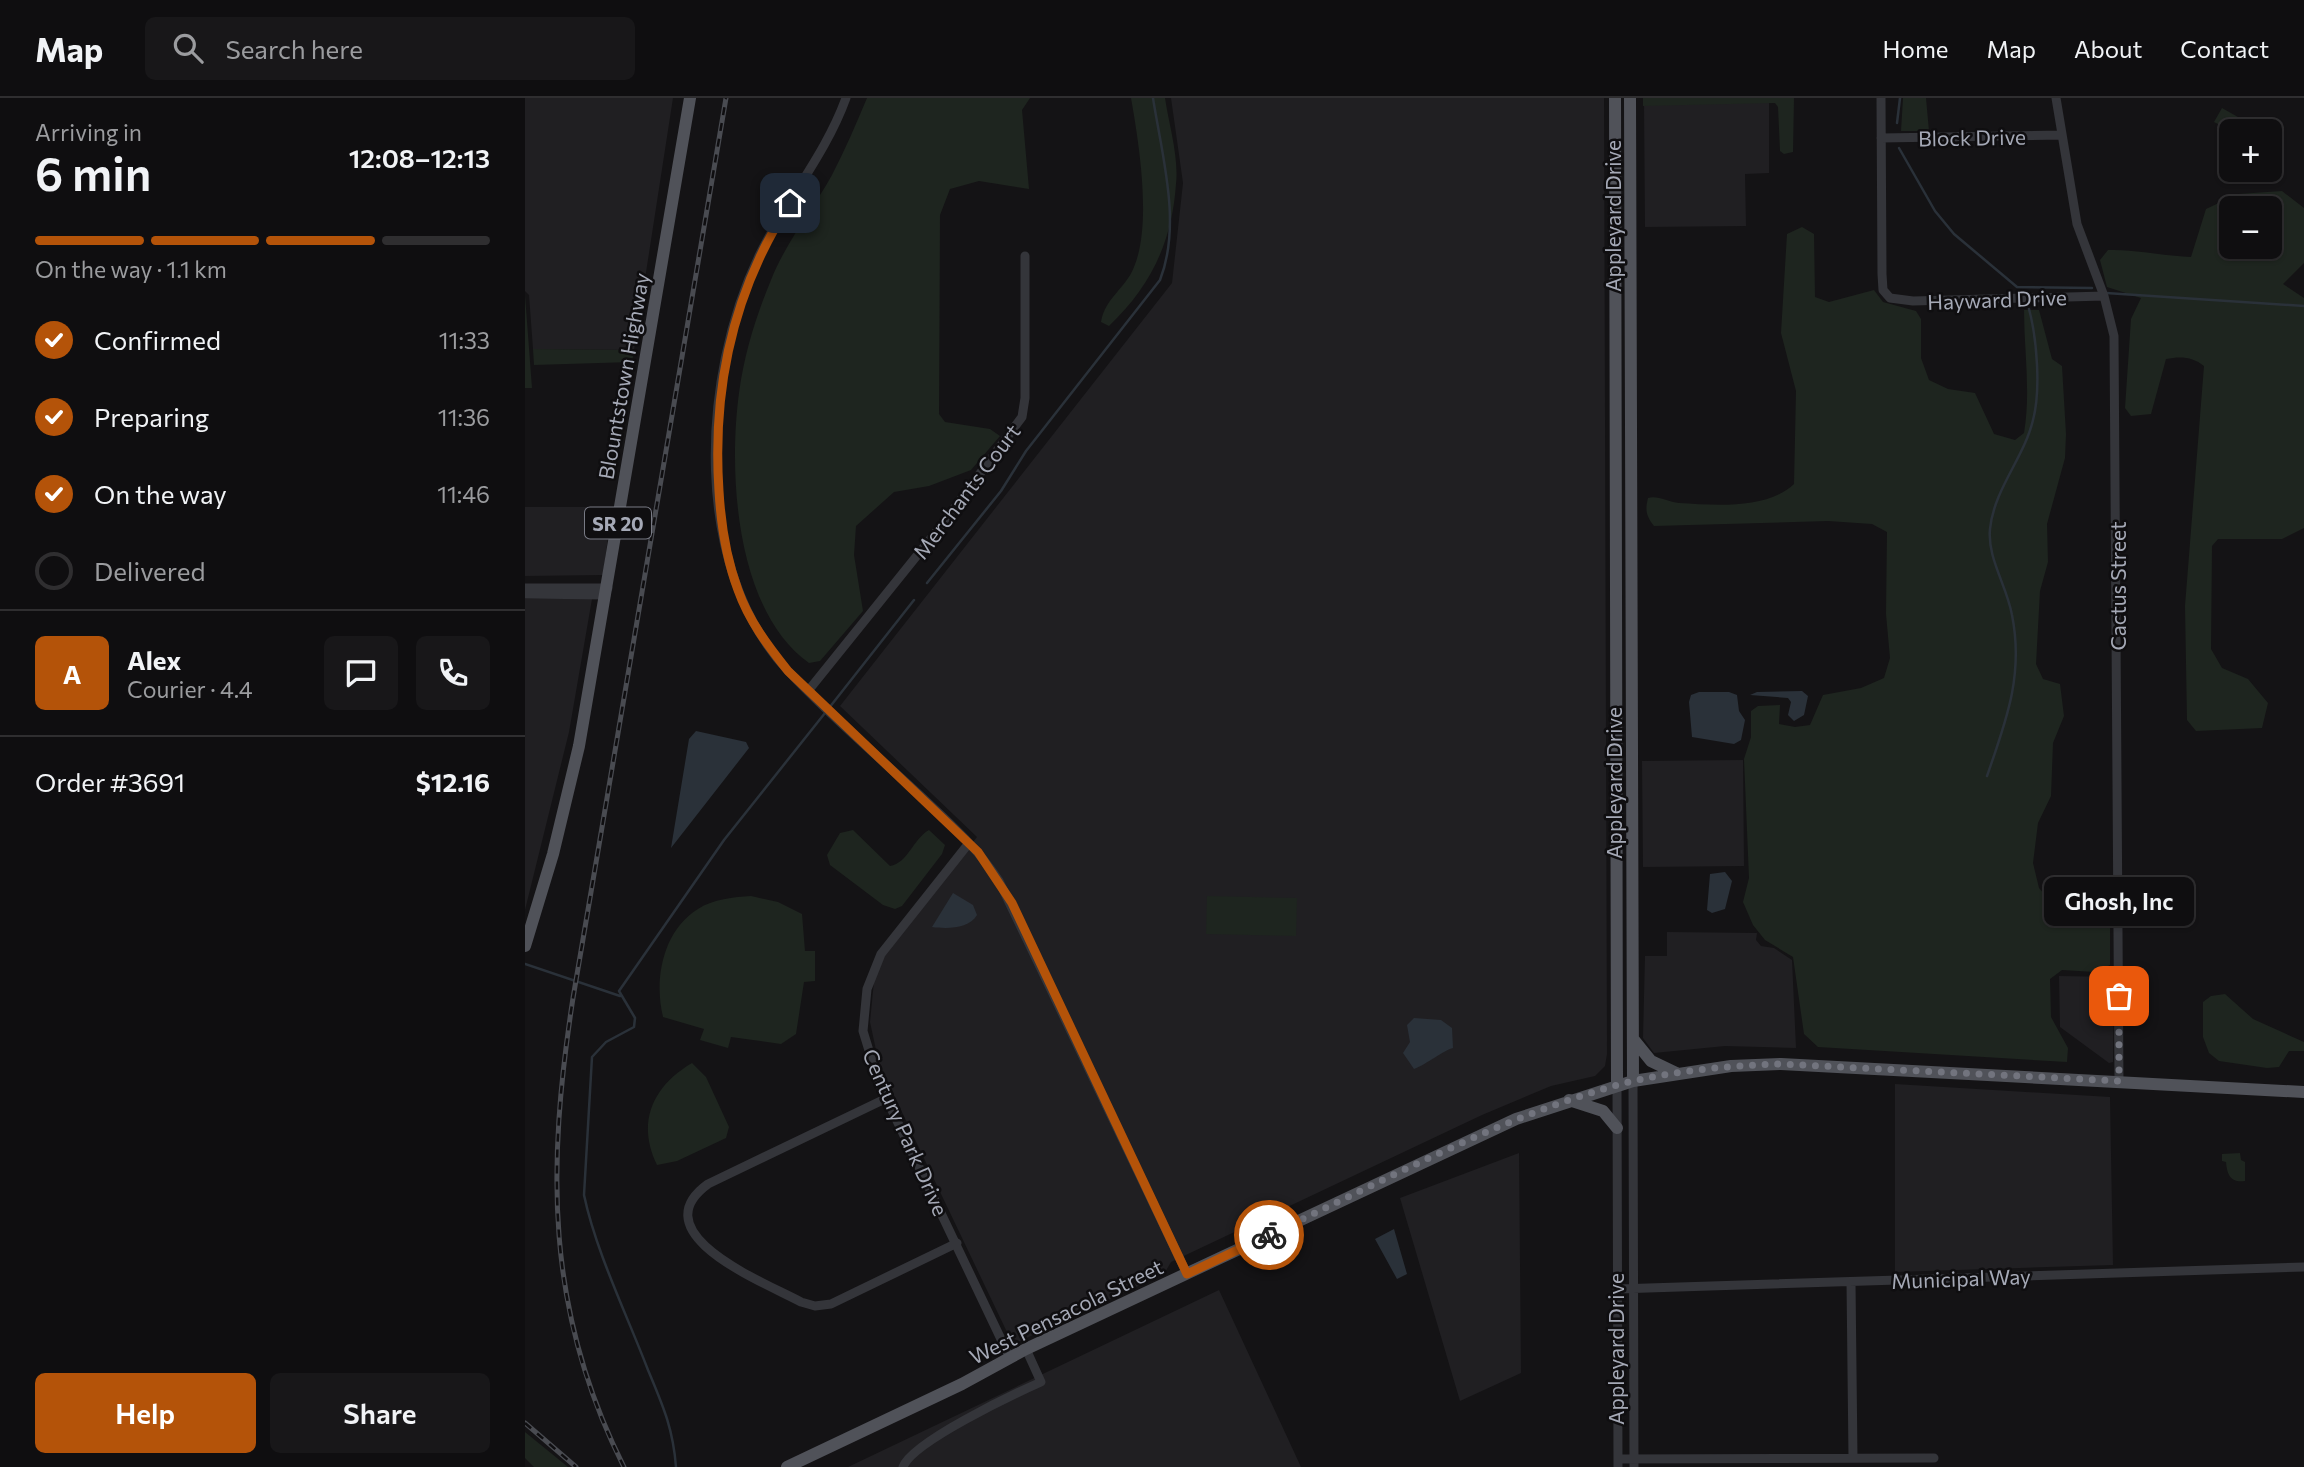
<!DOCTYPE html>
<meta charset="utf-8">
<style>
body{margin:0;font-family:Commissioner,sans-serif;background:#181719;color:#f1f3f6;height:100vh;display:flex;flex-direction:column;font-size:26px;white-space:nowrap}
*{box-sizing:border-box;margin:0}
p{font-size:23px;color:#9b9c9f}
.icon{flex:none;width:38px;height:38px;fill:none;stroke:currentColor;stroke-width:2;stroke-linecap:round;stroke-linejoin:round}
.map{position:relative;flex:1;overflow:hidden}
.panel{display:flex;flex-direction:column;background:#0f0e10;width:525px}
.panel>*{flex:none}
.fabs{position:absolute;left:1694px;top:21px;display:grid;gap:14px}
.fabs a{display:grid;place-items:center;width:63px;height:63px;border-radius:10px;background:#0f0e10;box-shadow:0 2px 5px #0004,0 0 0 2px #2f2e30;font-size:35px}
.pin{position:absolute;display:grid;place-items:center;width:60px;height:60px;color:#fff;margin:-30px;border-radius:14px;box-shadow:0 4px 10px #0006}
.courier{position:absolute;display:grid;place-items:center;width:70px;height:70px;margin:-35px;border:5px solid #b45309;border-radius:50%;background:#fff;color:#222;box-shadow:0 2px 9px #0007}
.bubble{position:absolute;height:49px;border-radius:10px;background:#0f0e10;box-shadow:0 2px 5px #0004,0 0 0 2px #2f2e30;font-size:23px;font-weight:600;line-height:49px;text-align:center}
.head em{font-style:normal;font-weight:600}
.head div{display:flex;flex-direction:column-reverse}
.head{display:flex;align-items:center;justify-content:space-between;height:119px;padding:0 35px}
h1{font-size:46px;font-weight:600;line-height:52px}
.bar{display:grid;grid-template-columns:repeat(4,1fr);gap:10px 7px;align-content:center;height:84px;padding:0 35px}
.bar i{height:9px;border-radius:5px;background:#2f2e30}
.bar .on{background:#b45309}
.bar p{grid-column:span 4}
.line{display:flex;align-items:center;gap:18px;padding:0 35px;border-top:2px solid #2f2e30}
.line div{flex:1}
.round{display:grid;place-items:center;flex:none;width:74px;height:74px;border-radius:10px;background:#181719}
ol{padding:0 35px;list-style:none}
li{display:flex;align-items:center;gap:21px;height:77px}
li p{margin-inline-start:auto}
li .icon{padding:7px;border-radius:50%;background:#b45309;color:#fff;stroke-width:4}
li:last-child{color:#9b9c9f}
li i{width:38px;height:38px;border:4px solid #2f2e30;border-radius:50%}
.action{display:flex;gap:14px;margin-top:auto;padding:14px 35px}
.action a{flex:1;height:80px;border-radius:10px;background:#b45309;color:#fff;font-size:28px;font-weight:600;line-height:80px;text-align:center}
.action a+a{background:#181719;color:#f1f3f6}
header{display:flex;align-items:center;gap:42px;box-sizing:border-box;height:98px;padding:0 35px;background:#0f0e10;border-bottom:2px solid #2f2e30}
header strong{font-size:33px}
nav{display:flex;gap:38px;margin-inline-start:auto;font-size:24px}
.search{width:490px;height:63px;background:#181719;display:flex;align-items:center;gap:18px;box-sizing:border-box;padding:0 24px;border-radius:10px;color:#9b9c9f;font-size:26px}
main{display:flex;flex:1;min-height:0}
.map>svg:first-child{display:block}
.built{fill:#201f22}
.green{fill:#1e251f;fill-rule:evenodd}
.water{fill:#2a3139}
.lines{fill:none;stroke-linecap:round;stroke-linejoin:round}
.stream{stroke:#2a3139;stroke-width:2.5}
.minor{stroke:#34353a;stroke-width:9}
.major{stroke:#505259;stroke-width:12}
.rail-casing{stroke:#494b51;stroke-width:5}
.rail{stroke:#0f0e10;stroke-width:2.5;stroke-dasharray:8;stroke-linecap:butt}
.done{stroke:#72747e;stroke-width:7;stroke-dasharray:0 12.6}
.route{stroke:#b45309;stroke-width:9}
.labels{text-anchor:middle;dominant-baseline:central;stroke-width:5;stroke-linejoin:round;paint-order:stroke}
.shield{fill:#0f0e10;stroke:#787a84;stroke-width:2}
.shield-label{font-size:19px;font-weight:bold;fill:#a5a9b6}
.street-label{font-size:21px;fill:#a5a9b6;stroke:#0f0e10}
</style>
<header>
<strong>Map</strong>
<div class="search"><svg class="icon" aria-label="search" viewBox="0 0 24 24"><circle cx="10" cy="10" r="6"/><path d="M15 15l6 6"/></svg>Search here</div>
<nav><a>Home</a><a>Map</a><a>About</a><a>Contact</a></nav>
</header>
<main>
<section class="panel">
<div class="head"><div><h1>6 min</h1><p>Arriving in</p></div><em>12:08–12:13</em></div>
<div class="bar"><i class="on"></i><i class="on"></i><i class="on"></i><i></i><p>On the way · 1.1 km</p></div>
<ol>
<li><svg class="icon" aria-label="check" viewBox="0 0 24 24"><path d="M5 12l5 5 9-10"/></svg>Confirmed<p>11:33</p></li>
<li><svg class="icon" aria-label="check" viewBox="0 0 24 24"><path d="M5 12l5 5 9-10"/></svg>Preparing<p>11:36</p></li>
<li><svg class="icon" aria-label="check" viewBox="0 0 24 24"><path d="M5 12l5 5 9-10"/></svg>On the way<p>11:46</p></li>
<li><i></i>Delivered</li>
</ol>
<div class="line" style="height:126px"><b class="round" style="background:#b45309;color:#fff">A</b><div><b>Alex</b><p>Courier · 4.4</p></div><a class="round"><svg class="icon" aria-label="chat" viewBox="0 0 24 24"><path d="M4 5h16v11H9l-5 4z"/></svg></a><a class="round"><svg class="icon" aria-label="phone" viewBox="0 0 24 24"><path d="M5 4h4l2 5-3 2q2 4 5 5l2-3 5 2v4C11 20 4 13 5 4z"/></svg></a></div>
<div class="line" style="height:91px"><div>Order #3691</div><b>$12.16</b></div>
<div class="action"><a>Help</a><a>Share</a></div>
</section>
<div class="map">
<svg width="1779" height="1369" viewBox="0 0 1779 1369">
<rect width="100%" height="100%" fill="#141315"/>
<path class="built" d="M0,0h148l-39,252 -101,-1 -4,-54 -4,-4z
M646,0h433l3,956 -2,12 -10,10 -44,10 -69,29 -311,147 -7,12 -146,68 -12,-12 -127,-266 -9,-42 4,-41 13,-31 90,-113 -137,-131 332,-423 11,-100z
M1244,4v71l-24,1 1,52 -101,1 -1,-124z
M0,409h87l-9,68 -78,1z
M0,501h67l-23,133 -44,178z
M1218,662l1,106 -101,1 -1,-106z
M1142,834l90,1 -1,7 5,6 13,2 18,12 4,88 -71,-2 -71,7 -11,-15 2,-82h22z
M1534,878l55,1 -1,85 -4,1 -49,-36z
M1370,986l215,13 3,168 -218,7z
M994,1055l2,220 -61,28 -60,-203z
M694,1192l82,177h-453z"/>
<path class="green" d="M342,0h163l-8,12 7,79 -50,-8 -29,8 -10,26 -1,199 6,8 45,7 10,7 -29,34 -42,16 -35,6 -38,34 -2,29 9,56 -43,50 -11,2c-73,-52 -81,-188 -70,-270 5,-38 17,-77 32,-113 15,-38 41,-69 61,-105 13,-25 24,-51 35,-77z
M606,0h34c4,27 14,59 11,86 -4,58 -25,102 -67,142l-8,-4c4,-24 25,-34 33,-55 18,-43 5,-124 -3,-169z
M1118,0h151l-1,54 -9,2 -4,-3 -2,-44 -3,-4 -132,3z
M1378,0h23l3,33h-28z
M1697,10l23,13 -6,10h-7l-18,-9z
M1757,93l22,17v55l-21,21 21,14v230l-22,11h-64l-6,7 -1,103 11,19 26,11 20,24 -6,25 -66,3 -9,-11 -2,-114 19,-240c-11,-9 -23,-10 -38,-7l-15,55 -20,2 -6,-8 6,-89 10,-21 -34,-11 -7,-27 8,-10c28,-1 54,6 83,7l15,-48 32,-15zM1706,110h39v39h-39z
M1277,129l12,7 1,63 14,5 45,-12 9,12 33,9 5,8v39l8,22 19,9 27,4 19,41 21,6 9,-7c7,-41 0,-82 0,-123h15l13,49 10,7 4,68 -1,24 -18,66 1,38 -8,29 -4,73 7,15 17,5 4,32 -11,27 -2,53 -13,27 -5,40 6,25 33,38 38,1v38l-15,7 -33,-2 -12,9 1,38 17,31 -1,14 -249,-15 -14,-13 -11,-77 -28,-17 -12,-15 -10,-23 6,-24 -5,-119 7,-22v-26l7,-5 22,-1 -1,19 16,3 15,-2 13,-30 38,-7 23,-10 6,-20 -4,-44 1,-82 -15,-8 -44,-3 -174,5c-8,-10 -9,-16 -6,-28 9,-3 20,4 31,5 36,2 87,7 115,-19l2,-93 -15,-58 6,-99z
M0,197l7,93h-7z
M8,251l101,1 -2,12 -98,3z
M328,732l37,36c18,-3 23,-27 39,-36l16,15 -3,9 -40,52 -7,3 -12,-4 -53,-40 -3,-10 13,-22z
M226,798l27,6 24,12 3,37h10v30l-11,1 -8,52 -15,10 -50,-7 -3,11 -28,-8 4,-11 -41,-12c-9,-36 -1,-86 35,-108 15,-10 36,-12 53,-13z
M682,798l90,2 -1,38 -90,-2z
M1700,896l28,25 51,23v9h-15l-10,16 -12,1 -48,-7 -10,-8 -6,-16v-35l8,-6z
M167,965l14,14 23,50 -3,11 -49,23 -20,4c-21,-43 -4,-79 35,-102z
M1715,1055l1,7 4,2v19c-15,2 -18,-7 -19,-19l-4,-1v-7z
M0,1334l43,35h-34l-9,-9z"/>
<path class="water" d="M1277,593l6,5 -4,19 -10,6 -6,-6 3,-13 -3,-4 -38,-3 7,-3z
M1174,594h30l8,3 2,16 6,9 -4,20 -7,4 -42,-7 -3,-35 2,-7z
M171,633l50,11 3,6 -78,100 18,-109z
M1200,774l7,9 -7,28 -13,4 -5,-3 3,-36z
M428,795l20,12 4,10c-8,14 -30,14 -45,12z
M889,920l27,2 11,8 1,20c-9,2 -26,16 -39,21l-11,-16 7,-11 -3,-17z
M869,1131l13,45 -10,5 -22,-40z"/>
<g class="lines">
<path class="stream" d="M1372,25l3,-25
M1374,50l36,63 19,23 63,53 75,1
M1581,195l198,13
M402,485l74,-92 25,-40 134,-171c22,-56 2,-124 -7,-182
M304,610l85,-108
M1462,678c19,-55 37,-101 25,-161 -5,-29 -25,-57 -22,-86 4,-40 34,-71 43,-109 8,-30 4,-81 -4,-111
M0,866l95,32
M151,1369c-3,-39 -13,-61 -28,-97 -21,-55 -52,-118 -64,-175l8,-138 14,-15 28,-15 1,-9 -16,-27 105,-151 101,-127"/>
<path class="minor" d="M321,0c-21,58 -61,103 -87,158 -58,121 -68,312 30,416 42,45 90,85 135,127 28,26 55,51 75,82l188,393
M1356,0l1,176 1,16 7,8 23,3 191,-5
M1531,0l21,126 27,72 10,40 5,745
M1356,40l181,-3
M0,490h83
M0,496l81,1
M283,593l136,-169 78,-105 3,-19v-142
M444,745l-88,111 -14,35 -4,42 16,52 131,275
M1108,983l1,386
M1092,987l1,382
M362,1000l-179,86c-69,50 58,99 93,118l14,4 16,-2 126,-61
M1326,1184l2,176
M1092,1191l687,-22
M1093,1361l316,-1
M378,1369c9,-25 111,-73 138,-85l-15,-33"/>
<path class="major" d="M1090,0l2,987
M1105,0l3,983
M0,848l28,-92 26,-108 111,-648
M1109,942l17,21 25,12
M1044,1002l34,11 14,17
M262,1369l175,-83 64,-35 490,-230 117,-38 98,-15 50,-2 523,28"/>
<g class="rail-casing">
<path id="rail" d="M0,1325l51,44
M99,1369c-79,-157 -77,-301 -51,-469l153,-900"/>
</g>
<use href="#rail" class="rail"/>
</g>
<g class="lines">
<path class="done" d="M744,1137c105,-49 218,-111 328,-144 60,-19 122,-25 184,-27l338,17v-85"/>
<path class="route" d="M265,105c-57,88 -78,184 -71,288 2,34 7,67 19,99 11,31 30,56 50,81l190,181 34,51 175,371 82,-39"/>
</g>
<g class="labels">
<rect class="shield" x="60" y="409.5" width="66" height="31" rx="5"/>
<g class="shield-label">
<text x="93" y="425">SR 20</text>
</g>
<g class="street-label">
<text transform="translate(1447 39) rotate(-1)">Block Drive</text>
<text transform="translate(1087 118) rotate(-90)">Appleyard Drive</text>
<text transform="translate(1472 201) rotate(-2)">Hayward Drive</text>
<text transform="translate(98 278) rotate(-80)">Blountstown Highway</text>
<text transform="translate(441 393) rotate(-53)">Merchants Court</text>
<text transform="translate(1592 488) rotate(-90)">Cactus Street</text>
<text transform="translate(1088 685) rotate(-90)">Appleyard Drive</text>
<text transform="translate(381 1034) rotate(66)">Century Park Drive</text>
<text transform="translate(1436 1180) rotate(-2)">Municipal Way</text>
<text transform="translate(541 1213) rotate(-26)">West Pensacola Street</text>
<text transform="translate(1090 1251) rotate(-90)">Appleyard Drive</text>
</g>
</g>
</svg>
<div class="fabs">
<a>+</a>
<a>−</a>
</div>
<div class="pin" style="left:1594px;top:898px;background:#ea580c"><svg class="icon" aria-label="bag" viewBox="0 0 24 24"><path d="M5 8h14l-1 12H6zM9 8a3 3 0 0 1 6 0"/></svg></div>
<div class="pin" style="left:265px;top:105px;background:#1f2937"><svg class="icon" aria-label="home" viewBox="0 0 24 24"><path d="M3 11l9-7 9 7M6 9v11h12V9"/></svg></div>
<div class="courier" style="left:744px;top:1137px"><svg class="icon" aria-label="bike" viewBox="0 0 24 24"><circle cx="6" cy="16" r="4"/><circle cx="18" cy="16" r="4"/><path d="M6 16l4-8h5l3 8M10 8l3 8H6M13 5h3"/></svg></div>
<div class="bubble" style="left:1519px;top:779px;width:150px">Ghosh, Inc</div>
</div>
</main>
